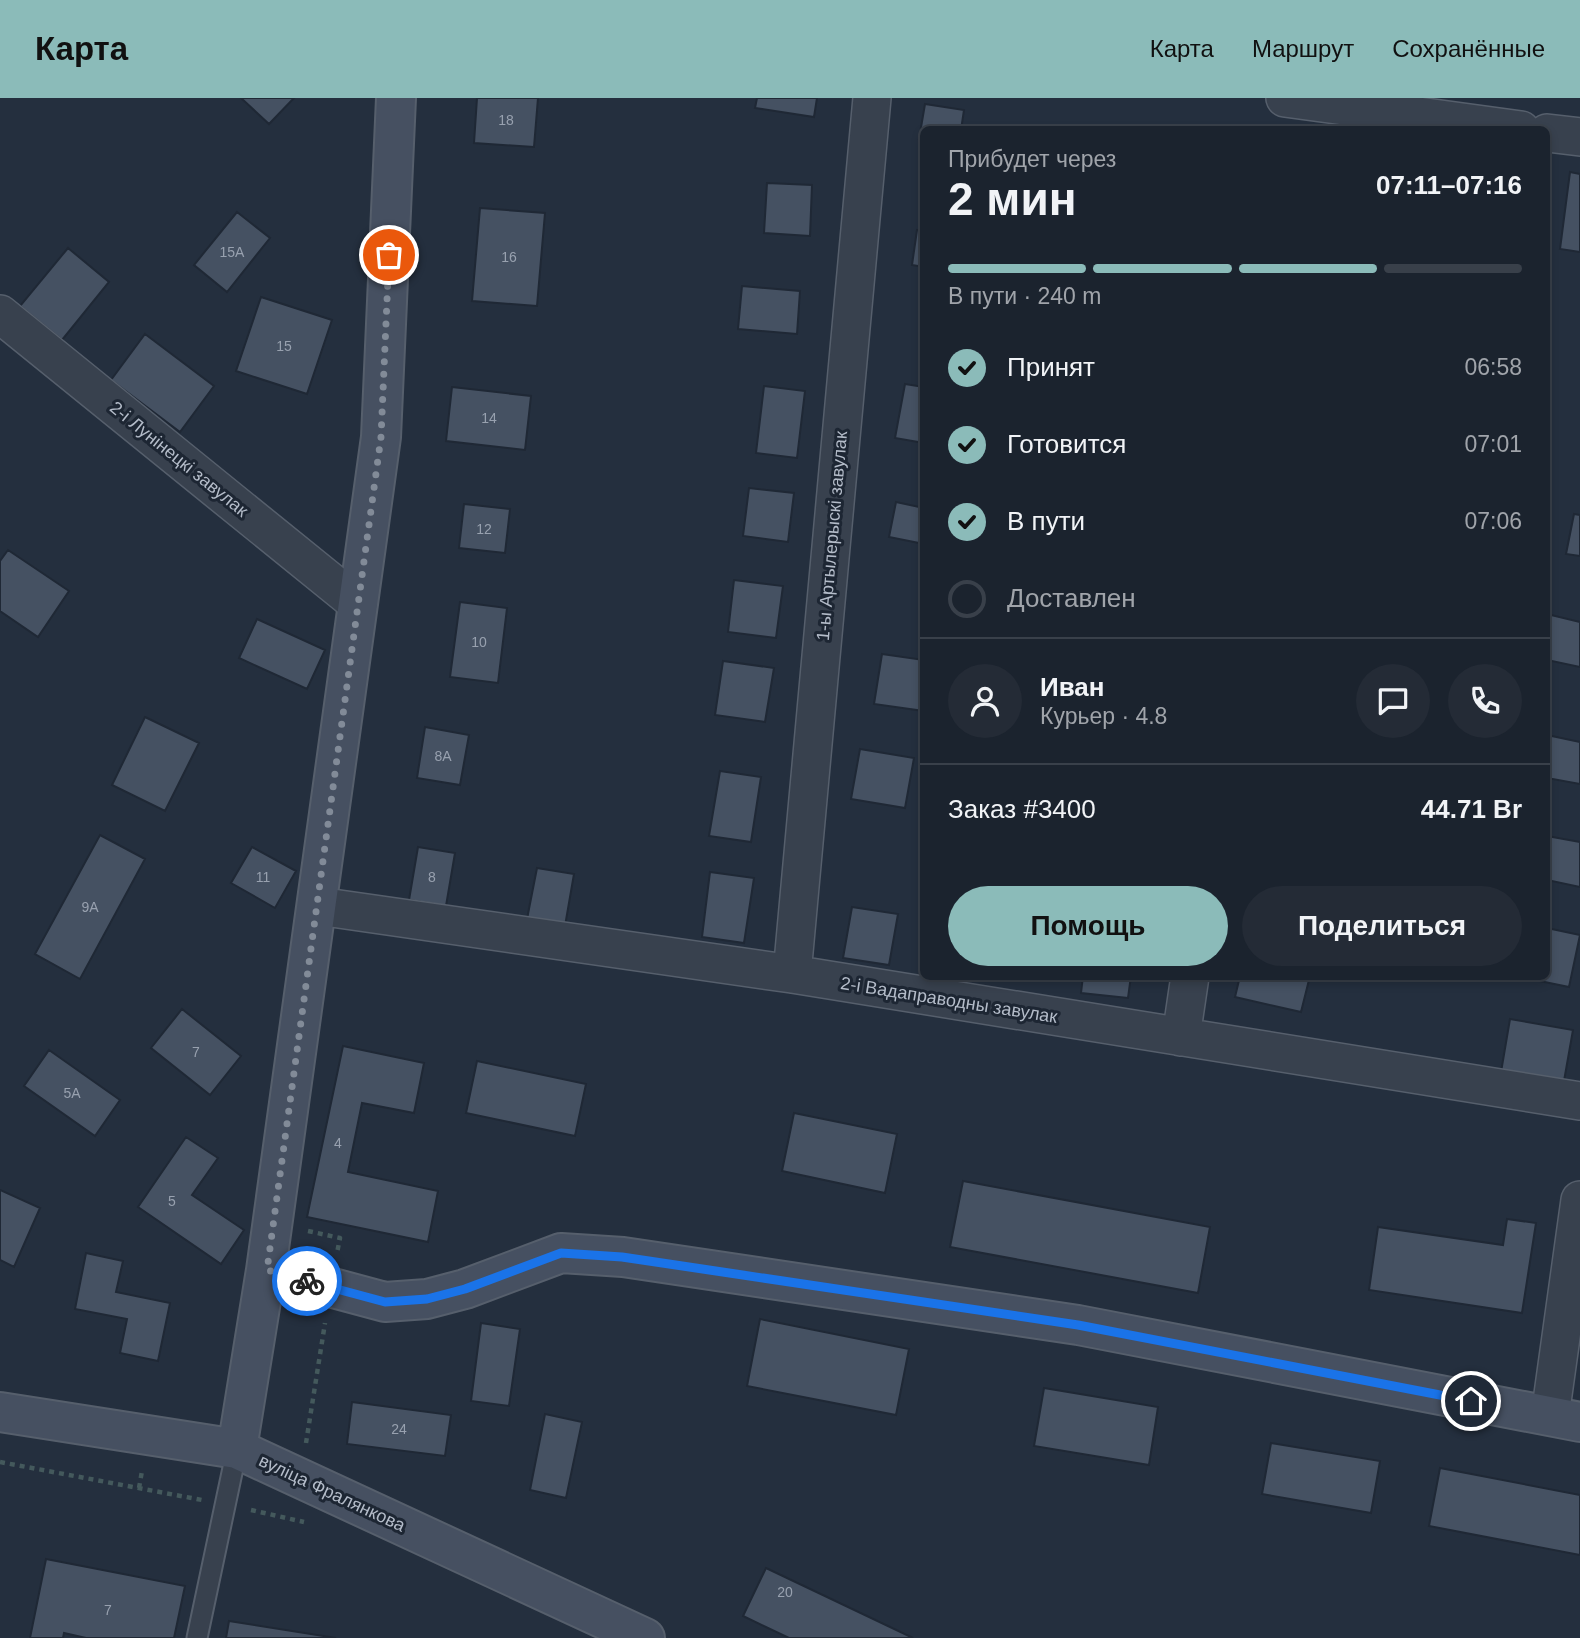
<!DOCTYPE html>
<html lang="ru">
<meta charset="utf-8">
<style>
body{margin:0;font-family:Arial,sans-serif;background:#242b36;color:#f1f3f6;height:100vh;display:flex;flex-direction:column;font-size:26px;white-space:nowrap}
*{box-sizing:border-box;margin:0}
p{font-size:23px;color:#a0a4aa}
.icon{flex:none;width:38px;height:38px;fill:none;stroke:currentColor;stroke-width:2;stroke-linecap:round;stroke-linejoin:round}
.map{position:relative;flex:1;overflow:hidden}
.details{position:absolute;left:920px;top:28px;width:630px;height:854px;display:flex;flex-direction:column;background:#1b232e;border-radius:10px;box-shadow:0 4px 10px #0003,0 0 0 2px #39404a}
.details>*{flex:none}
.pin{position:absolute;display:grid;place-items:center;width:60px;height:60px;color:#fff;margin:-30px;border:4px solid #fff;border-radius:50%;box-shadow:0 2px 7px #0007}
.courier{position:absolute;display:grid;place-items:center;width:70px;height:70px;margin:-35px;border:5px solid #1a73e8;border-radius:50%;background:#fff;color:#222;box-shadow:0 2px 9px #0007}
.headline em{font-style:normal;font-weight:800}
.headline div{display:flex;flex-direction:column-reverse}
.headline{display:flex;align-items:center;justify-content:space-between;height:119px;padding:0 28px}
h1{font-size:46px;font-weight:800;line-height:52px}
.bar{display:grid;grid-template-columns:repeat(4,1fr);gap:10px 7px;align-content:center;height:84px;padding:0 28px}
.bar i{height:9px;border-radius:5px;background:#39404a}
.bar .selected{background:#8bbbb9}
.bar p{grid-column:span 4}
.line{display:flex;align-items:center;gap:18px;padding:0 28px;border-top:2px solid #39404a}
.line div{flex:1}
.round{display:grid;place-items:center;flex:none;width:74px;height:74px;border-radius:37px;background:#242b36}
ol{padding:0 28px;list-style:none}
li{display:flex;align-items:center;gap:21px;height:77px}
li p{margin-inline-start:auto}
li .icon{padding:7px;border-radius:50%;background:#8bbbb9;color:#111;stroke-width:4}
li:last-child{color:#a0a4aa}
li i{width:38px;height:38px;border:4px solid #39404a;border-radius:50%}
.button{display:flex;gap:14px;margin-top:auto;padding:14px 28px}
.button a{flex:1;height:80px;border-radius:42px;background:#8bbbb9;color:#111;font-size:28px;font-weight:800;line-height:80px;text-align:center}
.button a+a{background:#242b36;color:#f1f3f6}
header{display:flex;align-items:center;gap:42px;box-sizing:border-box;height:98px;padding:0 35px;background:#8bbbb9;color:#111}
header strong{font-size:33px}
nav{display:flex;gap:38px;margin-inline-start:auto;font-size:24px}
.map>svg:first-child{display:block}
.building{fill:#455162;stroke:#1f2835;stroke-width:2}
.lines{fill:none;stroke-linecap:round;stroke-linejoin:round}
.lane-casing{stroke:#565f6c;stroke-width:23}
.street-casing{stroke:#565f6c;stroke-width:40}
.secondary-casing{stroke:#565f6c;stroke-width:42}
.path{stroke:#44595c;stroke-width:4.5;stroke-dasharray:5 5;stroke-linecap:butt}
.lane{stroke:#38414e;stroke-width:19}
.street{stroke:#38414e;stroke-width:37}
.secondary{stroke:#465061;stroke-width:38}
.done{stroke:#828b98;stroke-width:7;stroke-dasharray:0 12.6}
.route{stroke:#1a73e8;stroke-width:9}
.labels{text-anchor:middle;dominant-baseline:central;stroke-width:6;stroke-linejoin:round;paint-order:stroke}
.number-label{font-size:14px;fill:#98a1af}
.street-label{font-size:18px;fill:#b4bcc9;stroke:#1d2633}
</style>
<header>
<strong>Карта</strong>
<nav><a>Карта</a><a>Маршрут</a><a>Сохранённые</a></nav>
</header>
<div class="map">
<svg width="1580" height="1540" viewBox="0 0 1580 1540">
<rect width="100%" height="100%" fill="#242f3e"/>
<path class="building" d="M241,0h53l-25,26z
M477,0h61l-4,49 -60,-4z
M757,0h60l-3,19 -59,-9z
M925,6l39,6 -3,20h-37v10l-5,-1z
M1570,74l10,2v78l-20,-3z
M767,85l45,2 -2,51 -46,-3z
M480,110l65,5 -8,93 -65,-5z
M237,114l33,26 -43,54 -33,-27z
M917,132l7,1v36l-12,-2z
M68,150l41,34 -47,58 -42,-34z
M742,188l58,5 -3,43 -59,-5z
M261,199l71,23 -25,74 -71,-23z
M145,236l69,52 -34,46 -69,-52z
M905,286l19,3v56l-29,-5z
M764,288l41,5 -8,67 -41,-5z
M452,289l79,9 -6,54 -79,-9z
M749,390l45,5 -6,49 -45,-6z
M896,404l28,6v36l-35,-7z
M464,406l46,5 -5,44 -46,-5z
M1574,416l6,1v41l-14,-2z
M8,452l61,41 -31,46 -38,-26v-50z
M734,482l49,6 -7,52 -48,-6z
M460,504l47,6 -9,75 -48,-6z
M1547,516l33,8v45l-33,-7z
M257,521l68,31 -18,39 -68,-31z
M882,556l42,6v51l-50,-7z
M723,563l51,7 -9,54 -50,-7z
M145,619l54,26 -34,68 -53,-26z
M425,629l44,8 -9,50 -43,-7z
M1547,637l33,7v42l-33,-6z
M860,651l54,9 -9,50 -54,-9z
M720,673l41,6 -10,65 -42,-6z
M100,737l45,24 -65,120 -45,-25z
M1547,738l33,6v45l-33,-7z
M252,749l44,24 -21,37 -44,-25z
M418,749l37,6 -9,53 -37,-6z
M537,770l37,6 -9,52 -38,-7z
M710,774l44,6 -10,65 -42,-6z
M852,809l46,7 -9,51 -46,-7z
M1547,830l33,7 -11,52 -54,-11h32z
M1083,878h48l-3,22 -47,-5z
M1240,878h70l-9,36 -66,-15z
M182,911l59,47 -31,39 -59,-47z
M1510,921l63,11 -9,51 -63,-9z
M343,948l81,17 -10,50 -52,-10 -14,69 90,19 -10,51 -121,-25z
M49,952l71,50 -25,36 -71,-50z
M477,963l109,23 -11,52 -109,-23z
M794,1015l103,21 -12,59 -103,-22z
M186,1039l32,21 -26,37 52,35 -23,34 -83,-57z
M963,1083l247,46 -12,66 -248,-46z
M0,1092l40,18 -26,59 -14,-7z
M1507,1121l29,4 -14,90 -153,-23 9,-63 125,18z
M86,1155l37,8 -7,31 54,11 -12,58 -38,-8 7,-34 -52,-10z
M760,1221l149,30 -13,66 -149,-29z
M481,1225l39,6 -11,77 -38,-5z
M1044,1290l114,19 -9,58 -115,-19z
M352,1304l99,13 -6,41 -98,-12z
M545,1316l37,8 -16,76 -36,-8z
M1271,1345l109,18 -9,52 -109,-19z
M1440,1370l140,27v60l-151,-29z
M46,1461l139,27 -11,52h-88l-22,-5 -1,5h-33z
M766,1470l147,70h-124l-46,-22z
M229,1523l107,17h-110z"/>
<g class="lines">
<g class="lane-casing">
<path id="lane" d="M197,1540l40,-189"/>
</g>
<g class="street-casing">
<path id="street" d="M1285,0l236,32
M1547,35l33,4
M0,216l358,290
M318,808l474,68 788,127
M792,876l80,-876
M1181,939l9,-61
M1550,1318l30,-216"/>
</g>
<g class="secondary-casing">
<path id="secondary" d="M266,1172l119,32 42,-3 38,-10 96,-36 62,4 455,68 502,97
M0,1314l237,37 408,189
M237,1351l29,-179 115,-833 15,-339"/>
</g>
<path class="path" d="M308,1133l32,7 -3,15
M306,1345l19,-120
M0,1364l202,38
M139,1390l3,-17
M251,1412l53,12"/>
<use href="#lane" class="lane"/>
<use href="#street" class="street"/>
<use href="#secondary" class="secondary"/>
</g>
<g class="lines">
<path class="done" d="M307,1183l-40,-11 114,-833 8,-182"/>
<path class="route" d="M307,1183l78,21 42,-3 38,-10 96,-36 61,4 456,68 393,76"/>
</g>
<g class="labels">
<g class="number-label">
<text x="506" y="22">18</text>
<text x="232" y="154">15А</text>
<text x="509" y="159">16</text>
<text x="284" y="248">15</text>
<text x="489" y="320">14</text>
<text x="484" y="431">12</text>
<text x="479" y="544">10</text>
<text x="443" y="658">8А</text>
<text x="263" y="779">11</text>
<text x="432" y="779">8</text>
<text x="90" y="809">9А</text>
<text x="196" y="954">7</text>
<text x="72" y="995">5А</text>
<text x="338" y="1045">4</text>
<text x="172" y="1103">5</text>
<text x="399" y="1331">24</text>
<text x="785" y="1494">20</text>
<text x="108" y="1512">7</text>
</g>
<g class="street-label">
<text transform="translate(179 361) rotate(39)">2-і Лунінецкі завулак</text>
<text transform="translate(832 438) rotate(-85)">1-ы Артылерыскі завулак</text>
<text transform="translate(949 902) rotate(9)">2-і Вадаправодны завулак</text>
<text transform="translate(332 1395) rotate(25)">вуліца Фралянкова</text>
</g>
</g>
</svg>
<div class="pin" style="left:389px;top:157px;background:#ea580c"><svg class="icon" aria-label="bag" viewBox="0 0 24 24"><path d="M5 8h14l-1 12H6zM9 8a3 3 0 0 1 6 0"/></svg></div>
<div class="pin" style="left:1471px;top:1303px;background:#1f2937"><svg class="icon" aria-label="home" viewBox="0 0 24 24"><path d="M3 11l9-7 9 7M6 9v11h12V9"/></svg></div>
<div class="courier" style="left:307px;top:1183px"><svg class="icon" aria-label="bike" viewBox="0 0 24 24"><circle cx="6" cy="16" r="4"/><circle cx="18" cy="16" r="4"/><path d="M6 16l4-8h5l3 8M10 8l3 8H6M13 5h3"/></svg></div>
<section class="details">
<div class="headline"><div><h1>2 мин</h1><p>Прибудет через</p></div><em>07:11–07:16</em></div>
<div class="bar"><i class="selected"></i><i class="selected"></i><i class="selected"></i><i></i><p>В пути · 240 m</p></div>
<ol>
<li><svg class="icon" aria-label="check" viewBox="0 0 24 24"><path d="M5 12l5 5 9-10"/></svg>Принят<p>06:58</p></li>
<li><svg class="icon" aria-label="check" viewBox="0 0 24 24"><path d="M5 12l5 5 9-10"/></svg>Готовится<p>07:01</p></li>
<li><svg class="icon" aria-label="check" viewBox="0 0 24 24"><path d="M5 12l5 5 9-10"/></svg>В пути<p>07:06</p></li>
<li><i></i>Доставлен</li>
</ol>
<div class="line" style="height:126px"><a class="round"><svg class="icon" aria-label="person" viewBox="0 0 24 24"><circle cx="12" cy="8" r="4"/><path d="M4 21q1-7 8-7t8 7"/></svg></a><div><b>Иван</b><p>Курьер · 4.8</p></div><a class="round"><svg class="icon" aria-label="chat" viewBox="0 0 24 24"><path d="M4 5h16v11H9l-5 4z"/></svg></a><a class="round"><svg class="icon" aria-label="phone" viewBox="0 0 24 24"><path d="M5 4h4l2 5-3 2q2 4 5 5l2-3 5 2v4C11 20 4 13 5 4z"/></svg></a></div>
<div class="line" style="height:91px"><div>Заказ #3400</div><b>44.71 Br</b></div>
<div class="button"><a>Помощь</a><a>Поделиться</a></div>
</section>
</div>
